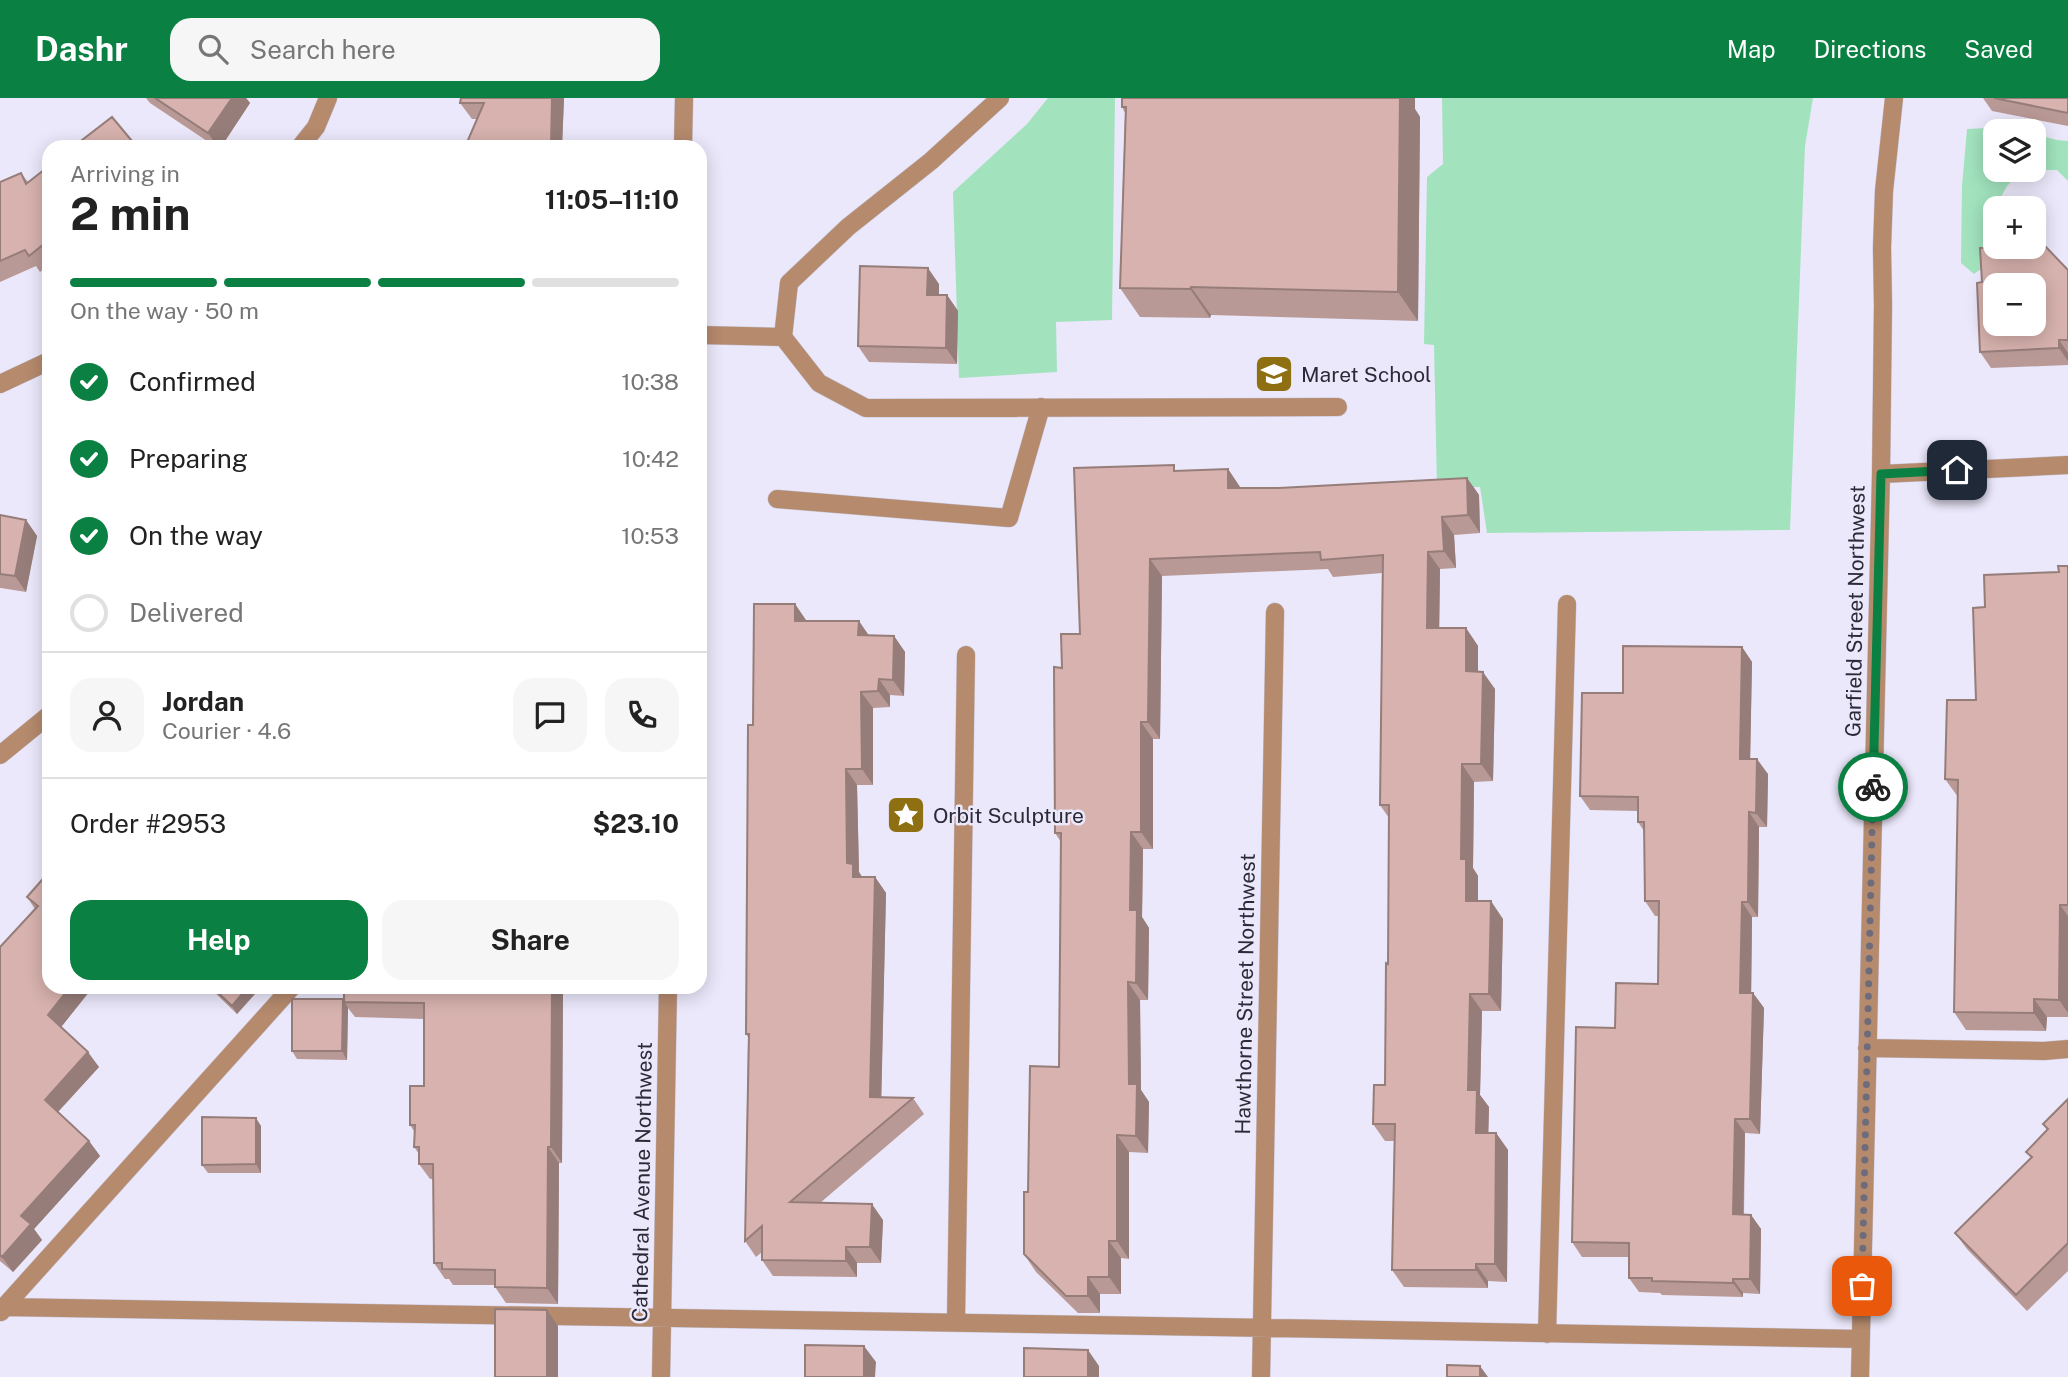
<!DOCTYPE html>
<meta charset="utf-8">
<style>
body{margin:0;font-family:"Public Sans",sans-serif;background:#f6f6f6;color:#222;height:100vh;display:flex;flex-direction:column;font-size:26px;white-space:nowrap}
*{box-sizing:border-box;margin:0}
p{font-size:23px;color:#767676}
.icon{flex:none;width:38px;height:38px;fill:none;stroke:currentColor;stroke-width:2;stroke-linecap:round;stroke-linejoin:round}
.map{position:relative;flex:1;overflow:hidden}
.drawer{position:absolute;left:42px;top:42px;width:665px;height:854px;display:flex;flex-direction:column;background:#fff;border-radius:21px;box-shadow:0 4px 18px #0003}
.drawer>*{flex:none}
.fabs{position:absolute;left:1983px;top:21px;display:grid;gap:14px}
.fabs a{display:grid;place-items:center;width:63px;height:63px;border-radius:14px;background:#fff;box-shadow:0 4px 18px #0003;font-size:35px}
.pin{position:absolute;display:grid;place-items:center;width:60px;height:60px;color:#fff;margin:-30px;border-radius:14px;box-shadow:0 4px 10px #0006}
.courier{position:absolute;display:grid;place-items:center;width:70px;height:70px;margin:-35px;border:5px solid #0b8043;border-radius:50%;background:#fff;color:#222;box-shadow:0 2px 9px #0007}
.summary em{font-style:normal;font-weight:700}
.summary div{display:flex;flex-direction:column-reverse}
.summary{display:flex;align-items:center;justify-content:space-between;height:119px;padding:0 28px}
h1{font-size:46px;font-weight:700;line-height:52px}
.bar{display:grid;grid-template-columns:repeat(4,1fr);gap:10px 7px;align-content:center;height:84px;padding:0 28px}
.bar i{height:9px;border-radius:5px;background:#e0e0e0}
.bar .active{background:#0b8043}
.bar p{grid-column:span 4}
.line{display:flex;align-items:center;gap:18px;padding:0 28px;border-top:2px solid #e0e0e0}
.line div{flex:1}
.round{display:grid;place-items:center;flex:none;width:74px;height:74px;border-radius:21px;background:#f6f6f6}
ol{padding:0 28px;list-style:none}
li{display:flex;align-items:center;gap:21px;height:77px}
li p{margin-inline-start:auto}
li .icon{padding:7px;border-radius:50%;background:#0b8043;color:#fff;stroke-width:4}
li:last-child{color:#767676}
li i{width:38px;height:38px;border:4px solid #e0e0e0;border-radius:50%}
.primary-button{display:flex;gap:14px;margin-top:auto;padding:14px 28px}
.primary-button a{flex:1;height:80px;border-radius:21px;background:#0b8043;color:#fff;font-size:28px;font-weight:700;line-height:80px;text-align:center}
.primary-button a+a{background:#f6f6f6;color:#222}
header{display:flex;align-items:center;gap:42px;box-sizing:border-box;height:98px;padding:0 35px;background:#0b8043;color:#fff}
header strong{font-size:33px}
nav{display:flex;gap:38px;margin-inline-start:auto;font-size:24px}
.search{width:490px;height:63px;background:#f6f6f6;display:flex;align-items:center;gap:18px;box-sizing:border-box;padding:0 24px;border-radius:21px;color:#767676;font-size:26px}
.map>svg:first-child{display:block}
.green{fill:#a2e3be}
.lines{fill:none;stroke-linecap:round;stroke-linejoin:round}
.minor-casing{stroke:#c8c6d8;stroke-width:19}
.minor{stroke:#b58a6d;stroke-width:18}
.wall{fill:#b99996}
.shaded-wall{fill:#967d7a}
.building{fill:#d7b2ae;stroke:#967d7a;stroke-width:2;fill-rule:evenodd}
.done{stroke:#6e6c7b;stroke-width:7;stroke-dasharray:0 12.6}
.route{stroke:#0b8043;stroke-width:9}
.labels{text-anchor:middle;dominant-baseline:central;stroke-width:5;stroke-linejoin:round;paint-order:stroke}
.poi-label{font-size:21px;fill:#2b2a36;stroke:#ebe8fb;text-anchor:start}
.street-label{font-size:21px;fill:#2b2a36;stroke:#ebe8fb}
</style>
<header>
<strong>Dashr</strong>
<div class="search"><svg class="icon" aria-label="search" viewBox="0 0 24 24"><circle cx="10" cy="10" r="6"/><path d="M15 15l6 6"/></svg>Search here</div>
<nav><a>Map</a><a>Directions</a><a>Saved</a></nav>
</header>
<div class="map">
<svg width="2068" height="1279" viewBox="0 0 2068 1279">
<rect width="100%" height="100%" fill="#ebe8fb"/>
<path class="green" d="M1048,0h67l-3,222 -56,2 1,50 -98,6 -6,-186 74,-68z
M1442,0h371l-8,48 -15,384 -303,3 -7,-46 -43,1 -3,-143 -10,-1 3,-167 16,-13z
M2005,29l17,4h-27v39h39v-36l23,6 11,1v40l-11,-11h-17l-23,6 -10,10 -22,40 -4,43 -7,5 -13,-11 1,-77 5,-57z"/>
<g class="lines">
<g class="minor-casing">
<path id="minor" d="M1000,0l-69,63 -83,66 -59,56 -6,54 36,46 47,25 472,-1
M300,49l16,-20 12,-29
M683,49l1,-49
M700,237l83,2
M0,286l49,-23
M1881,376l187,-9
M777,401l232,19 32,-111
M0,657l49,-40
M1867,950l177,3 24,-2
M4,1209c619,7 1238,21 1857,32
M1,1214l3,-5 288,-320
M956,1223l10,-666
M1547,1236l20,-730
M661,1279l7,-390
M1261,1279l14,-765
M1860,1279l21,-903 2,-169 -1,-57 2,-57 10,-93"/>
</g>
<use href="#minor" class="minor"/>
</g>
<path class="wall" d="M146,0h100l4,5 -29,44h-5l-66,-44z
M564,0l-2,49h-97l12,-28h-5l-12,-16z
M1122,0h293v11l5,8 -2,204 -207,-6 -1,3 -70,-1 -20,-29 5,-175 -3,-6z
M1983,0h85v28l-76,-15z
M49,68v99l-9,7 -4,-6 -36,16v-100l21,-9 7,9z
M2068,172v95l-77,3 -11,-16z
M939,186v11h8l11,16 -1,53 -88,-2 -11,-16z
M1228,371l12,18v1h39l188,-10 12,17 1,38 -26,2 2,33 -16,1 -1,59h27l12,18v26l17,17 -2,92 -19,1 -1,86 5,8v25l25,18 -2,92h-19l-2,84 9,12 -1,26h8l12,17 -1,132 -19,-1v7l-84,-1 -12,-17 2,-129h-9l-12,-17 12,-39 3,-121 1,-146 -9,-13 2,-232 -49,4 -5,-8 -166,7 -2,163h-7v110h-10l-1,68 7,11 -1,72h-8l1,90 8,12 -1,51 -19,-1v107l-8,-1v36h-21v19h-22l-42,-41 -12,-18 4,-62 31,-125 2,-225 -6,-9 7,-165 18,-34 98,-163z
M0,417l26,5 11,16 -11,56 -25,-4h-1z
M2068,468v451h-21l-1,14 -80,-1 -12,-18 4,-215 -13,-18 31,-79 9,-93 74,-35z
M795,506l11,17 63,15h25l11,16 -1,44 -14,-1v12l-17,1v77h-16l2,87 3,5h13l11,16 -5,204 32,1 11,16 -104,89 63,17 -2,43h-24v14l-84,-1 -11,-16v-8l-6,5 -11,-16 3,-204 -2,-3 7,-309z
M1742,549l10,15 -2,97 18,15 -1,53h-8l-1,90h-6l-1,76h2l11,15 -4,126 -15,-1 -1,82h7l10,14 -1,65 -17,-1v4l-81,-2 -2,-2 -21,-1 -10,-14v-21h-47l-10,-15 43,-214 43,-44 1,-68h-4l-10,-15 -1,-70 -6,-9v-11l-48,-1 -10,-14 43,-103z
M49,774v115h44l-32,40 38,40 -41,45 31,29 11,15 -66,73 8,11 -29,32 -13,-11v-313l35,-39 -8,-12z
M209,889h52l-24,27z
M563,889l-1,176h-3l-1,141 -52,-1 -11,-16v-2h-42l-4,-6h-4l-11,-16 -1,-84h-3l-11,-15v-10l-5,-7v-16l-4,-6 14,-39v-67l-69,-2 -7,-9 -1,52 -50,-1 -5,-8 52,-50z
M2068,1001v172l-41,40 -60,-62 -12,-16 76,-75 -5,-6 21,-22 -4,-6z
M261,1028v47h-53l-6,-8z"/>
<path class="shaded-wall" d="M232,0h14l4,5 -29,44h-3l-10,-14z
M552,0h12l-2,49h-11z
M1400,0h15v11l5,8 -2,204 -20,-29z
M928,170l11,16v27l-12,-16z
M1191,189l20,28 -1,3 -20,-29z
M947,197l11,16 -1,53 -11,-16z
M2059,242l9,13v8l-9,-13z
M1228,371l12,18v19l-12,-18z
M1467,380l12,17 1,38 -12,-18z
M1442,419l12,18 2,33 -12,-17z
M26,422l11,16 -11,56 -11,-16z
M1428,454l12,17 -1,77 -12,-18z
M1150,461l12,17 -2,163 -12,-17z
M795,506l11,16 1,17 -12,-16z
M859,523l11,16 -12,-2z
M1466,530l12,18v43l-12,-18z
M894,538l11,16 -1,44 -11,-16z
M1742,549l10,15 -2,107 -10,-10v-5z
M1483,574l12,17 -2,92 -12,-17z
M879,581l11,16v12l-12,-16z
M861,594l12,16v77l-11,-16z
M1141,624l12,17v110l-12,-17z
M1757,661l11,15 -1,53 -11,-14z
M1462,666l12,18 -1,86 5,8v42l-12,-17 -5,-42z
M846,671l11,16 2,87 5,8 -11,-3 -6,-14z
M1749,714l10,15 -1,90 -10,-15z
M1131,734l12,17 -1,68 7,11 -1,72 -12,-17 -6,-73z
M875,779l11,16 -5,220 -11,-16z
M1491,803l12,18 -2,92 -12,-17z
M1742,804l10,15 -1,91 -11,-15z
M2060,807l8,11v97l-9,-13z
M1128,884l12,18 1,90 8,12 -1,51 -12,-17 -7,-52z
M70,889h23l-35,44 -10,-16z
M248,889h13l-24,27 -5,-8z
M552,889h11l-1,176 -11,-16z
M1753,895l11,15 -4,126 -10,-15z
M1470,896l12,17 -2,84 9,12 -1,43 -12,-17 -8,-43z
M343,901l5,9 -1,52 -5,-9z
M2034,901l13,18 -1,14 -12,-18z
M88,954l11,15 -44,48 -10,-15z
M256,1020l5,8v47l-5,-9z
M1735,1021l10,14 -2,96 -10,-15z
M1496,1035l12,17 -1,132 -12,-18z
M1117,1037l12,17v107l-12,-18z
M89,1043l11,15 -66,73 8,11 -29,32 -11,-15 19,-41z
M548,1049l11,16 -1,141 -11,-16z
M872,1106l11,16 -2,43 -11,-16z
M1751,1117l10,14 -1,65 -10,-15z
M1109,1143l12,17v36l-12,-17z
M846,1149l11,16v14l-11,-16z
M1476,1166l12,17v7l-12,-18z
M1088,1179l12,17v19l-12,-17z
M1733,1181l10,14v4l-10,-14z
M547,1212l11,16v51h-11z
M864,1248l12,16 -1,15h-11z
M1088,1252l11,16v11h-11z
M1480,1268l8,11h-8z"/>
<path class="building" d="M155,0h77l-24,35z
M461,0h91l-1,49h-86l19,-44h-24z
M1122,0h278l-2,194 -207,-5 -1,2 -70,-1 6,-181h-4z
M1994,0h74v15z
M112,19l25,30h-64z
M49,68v74l-20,16 -4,-6 -25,11v-79l21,-9 5,11z
M2044,147l24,25v70h-9v8l-79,4 -3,-69 5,-1 -2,-34 54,-1v-1zM1995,187h39v39h-39z
M860,168l68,2 -1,27h20l-1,53 -88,-2z
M49,337v12l-5,-10z
M1174,367v6l54,-2v19h51l188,-10 1,37 -26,2 2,34 -16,1 -1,76h39v43l17,1 -2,92h-19l-1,95h5v42h25l-2,93h-19l-2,96h9l-1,43h20l-1,131h-19v6h-84l3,-146h-22l1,-39h11l1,-122 2,1 1,-159h-9l3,-250 -62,5 -1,-8 -170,7 -2,163h-7v110h-10l-1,78h7l-1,73 -8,-1 1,102h8l-1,52 -19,-1v106h-8v36h-21v19h-22l-42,-42v-62h4l2,-126 29,1 2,-234h-6l-1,-166 8,1 -1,-34h19l-6,-166z
M0,417l26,5 -11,56 -15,-2z
M2058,468h10v339h-8l-1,95 -25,-1v14l-80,-1 4,-232 -13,-1 2,-79h29l-3,-92 12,-1 -1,-32 75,-3z
M754,506h41v17h64l-1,14 36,1 -1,44 -14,-1 -1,12 -17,1 1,77h-16l1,94 6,1v13h22l-5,220 43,1 -123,104 82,2 -2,43h-24v14l-84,-1v-34l-17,15 4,-207h-3l2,-309h5z
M1623,548l119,1 -2,107v5h17l-1,54 -7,-1 -1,90h-6l-2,91h13l-3,126h-15l-2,95 18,1 -1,64h-17v4l-81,-2v-3h-23v-35l-57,-1 4,-215 39,1 1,-45 42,1 1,-83h-14l-1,-79h-6v-25l-58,-1 2,-103h41z
M49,774v115h21l-22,28 40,37 -43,48 44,41 -68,75 10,8 -29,33 -2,-2v-308l38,-41 -11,-9z
M212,889h36l-16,19z
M344,889h208l-1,160h-3l-1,141 -52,-1v-17l-53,-1v-6h-8l-1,-99h-14v-17h-5l1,-22h-5v-39h14v-83l-80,-1z
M292,901h51l-1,52h-50z
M2068,1001v144l-52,52 -61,-62 77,-76 -6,-5 22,-23 -5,-5z
M202,1019l54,1v46l-54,1z
M495,1211l52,1v67h-52z
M805,1247l59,1v31h-59z
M1024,1250l64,2v27h-64z
M1447,1267l33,1v11h-33z"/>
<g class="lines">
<path class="done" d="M1862,1188l11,-499"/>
<path class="route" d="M1873,689l8,-313 76,-4"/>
</g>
<defs>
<g id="school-square" transform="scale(2.0125)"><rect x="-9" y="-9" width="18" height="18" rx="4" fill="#8e6f12" stroke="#ebe8fb"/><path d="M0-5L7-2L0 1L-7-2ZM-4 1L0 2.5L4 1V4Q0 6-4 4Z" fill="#fff"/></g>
<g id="sight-square" transform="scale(2.0125)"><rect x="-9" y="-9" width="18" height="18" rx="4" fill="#8e6f12" stroke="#ebe8fb"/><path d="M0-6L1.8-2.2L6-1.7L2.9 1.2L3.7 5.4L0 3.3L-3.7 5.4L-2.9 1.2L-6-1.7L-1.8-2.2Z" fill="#fff"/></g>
</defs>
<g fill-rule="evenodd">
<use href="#school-square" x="1274" y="276"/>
<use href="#sight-square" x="906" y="717"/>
</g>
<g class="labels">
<g class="poi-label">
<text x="1301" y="276">Maret School</text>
<text x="933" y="717">Orbit Sculpture</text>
</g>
<g class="street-label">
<text transform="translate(1855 513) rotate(-89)">Garfield Street Northwest</text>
<text transform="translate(1245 896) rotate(-89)">Hawthorne Street Northwest</text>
<text transform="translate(642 1084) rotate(-89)">Cathedral Avenue Northwest</text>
</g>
</g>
</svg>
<div class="fabs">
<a><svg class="icon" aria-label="layers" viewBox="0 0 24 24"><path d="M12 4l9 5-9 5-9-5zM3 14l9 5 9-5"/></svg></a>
<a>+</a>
<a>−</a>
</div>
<div class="pin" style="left:1862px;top:1188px;background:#ea580c"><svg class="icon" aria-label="bag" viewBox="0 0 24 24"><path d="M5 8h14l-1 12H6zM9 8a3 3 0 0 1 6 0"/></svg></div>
<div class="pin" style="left:1957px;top:372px;background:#1f2937"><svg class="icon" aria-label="home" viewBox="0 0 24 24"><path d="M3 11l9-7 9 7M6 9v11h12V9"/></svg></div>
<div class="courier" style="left:1873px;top:689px"><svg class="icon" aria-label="bike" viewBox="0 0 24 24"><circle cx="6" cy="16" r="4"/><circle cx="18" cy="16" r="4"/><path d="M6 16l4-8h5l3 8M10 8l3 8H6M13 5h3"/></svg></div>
<section class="drawer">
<div class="summary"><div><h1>2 min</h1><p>Arriving in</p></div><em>11:05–11:10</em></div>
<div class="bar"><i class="active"></i><i class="active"></i><i class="active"></i><i></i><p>On the way · 50 m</p></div>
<ol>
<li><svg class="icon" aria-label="check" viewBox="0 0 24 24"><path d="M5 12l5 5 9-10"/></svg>Confirmed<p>10:38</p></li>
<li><svg class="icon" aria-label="check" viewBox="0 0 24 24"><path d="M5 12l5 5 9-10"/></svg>Preparing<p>10:42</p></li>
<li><svg class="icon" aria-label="check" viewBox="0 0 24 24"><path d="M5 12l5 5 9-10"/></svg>On the way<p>10:53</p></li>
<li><i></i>Delivered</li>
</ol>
<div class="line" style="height:126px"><a class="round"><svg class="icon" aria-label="person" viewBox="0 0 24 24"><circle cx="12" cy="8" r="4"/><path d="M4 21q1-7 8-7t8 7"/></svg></a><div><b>Jordan</b><p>Courier · 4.6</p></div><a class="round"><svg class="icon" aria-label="chat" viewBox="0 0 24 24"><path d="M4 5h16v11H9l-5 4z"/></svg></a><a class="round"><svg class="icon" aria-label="phone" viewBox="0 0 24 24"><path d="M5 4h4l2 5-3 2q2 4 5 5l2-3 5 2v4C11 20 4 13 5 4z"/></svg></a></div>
<div class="line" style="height:91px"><div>Order #2953</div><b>$23.10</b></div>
<div class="primary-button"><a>Help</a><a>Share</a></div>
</section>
</div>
